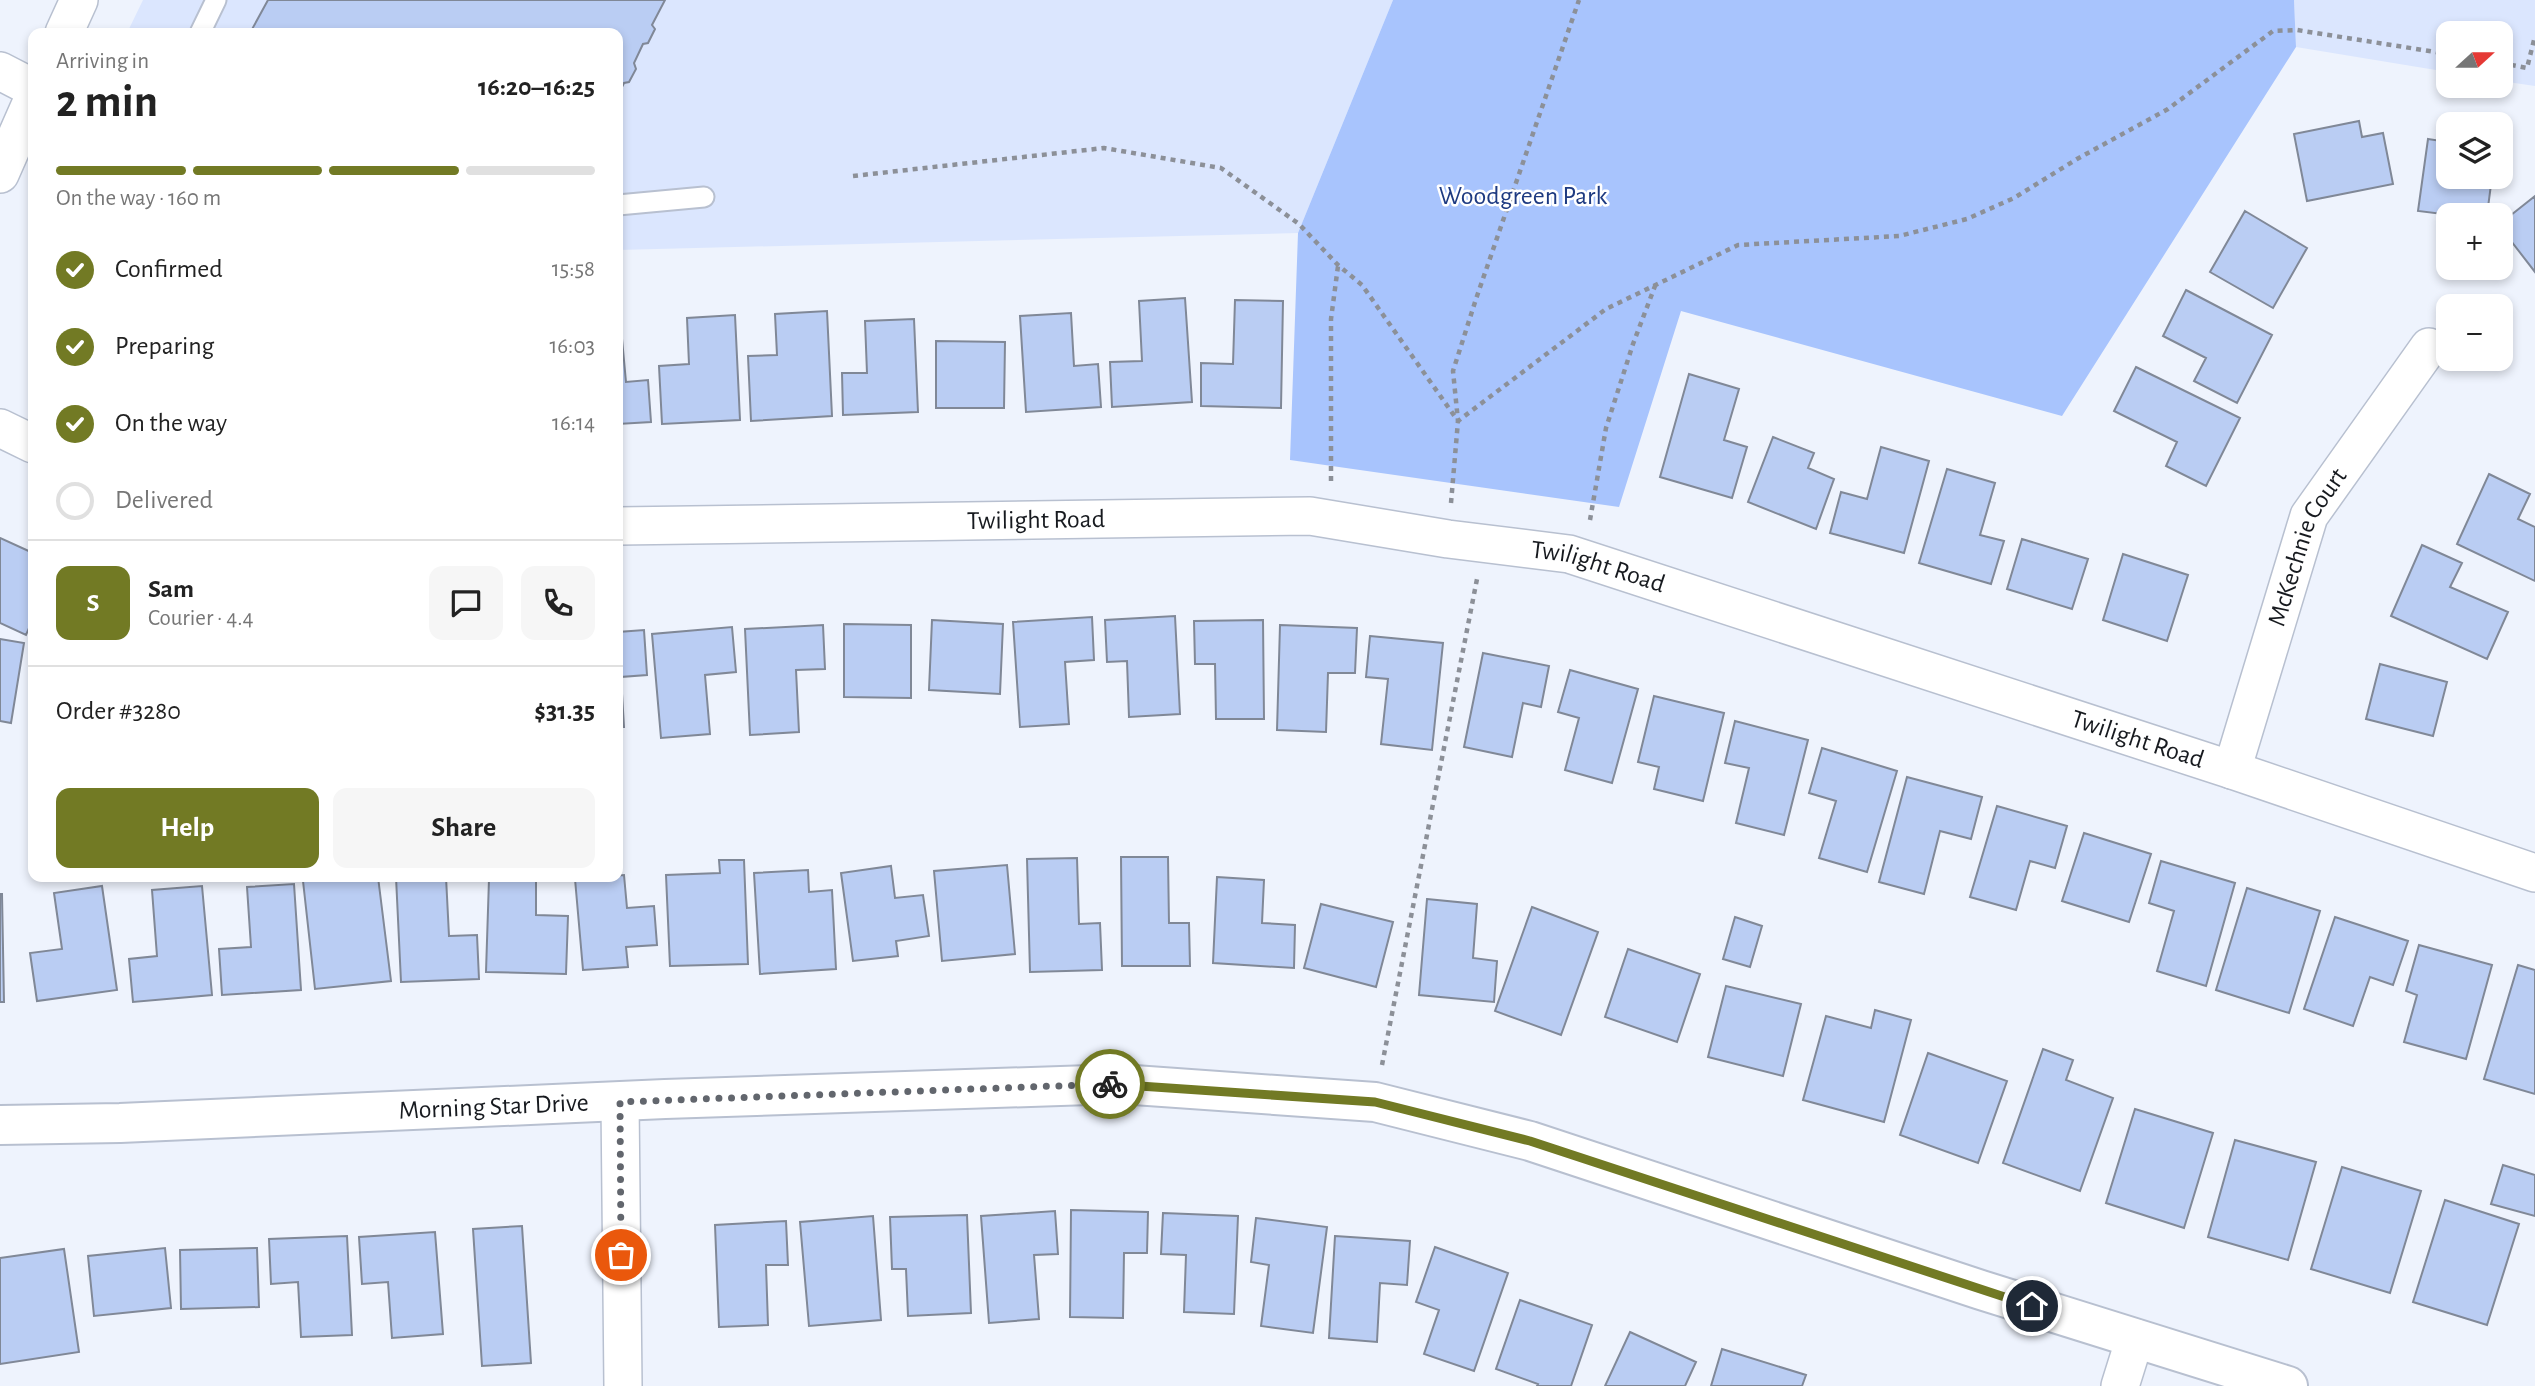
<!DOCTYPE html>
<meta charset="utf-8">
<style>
body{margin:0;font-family:"Alegreya Sans",sans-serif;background:#f6f6f6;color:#222;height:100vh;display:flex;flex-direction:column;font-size:26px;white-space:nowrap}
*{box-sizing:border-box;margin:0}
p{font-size:23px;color:#767676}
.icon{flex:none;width:38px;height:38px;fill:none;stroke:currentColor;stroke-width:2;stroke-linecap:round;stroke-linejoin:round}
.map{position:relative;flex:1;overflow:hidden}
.side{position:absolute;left:28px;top:28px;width:595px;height:854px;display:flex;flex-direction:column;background:#fff;border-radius:14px;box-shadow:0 4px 10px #0003}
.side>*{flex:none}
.needle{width:46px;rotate:69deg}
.controls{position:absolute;left:2436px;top:21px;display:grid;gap:14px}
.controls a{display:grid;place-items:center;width:77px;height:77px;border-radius:14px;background:#fff;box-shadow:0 4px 10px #0003;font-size:35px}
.pin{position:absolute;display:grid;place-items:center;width:60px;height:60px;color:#fff;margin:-30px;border:4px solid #fff;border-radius:50%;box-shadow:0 2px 7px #0007}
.courier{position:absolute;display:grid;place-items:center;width:70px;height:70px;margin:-35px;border:5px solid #727a24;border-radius:50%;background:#fff;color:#222;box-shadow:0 2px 9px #0007}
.headline em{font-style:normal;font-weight:600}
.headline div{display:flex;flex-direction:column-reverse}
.headline{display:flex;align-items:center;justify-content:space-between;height:119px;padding:0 28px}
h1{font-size:46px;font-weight:600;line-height:52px}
.bar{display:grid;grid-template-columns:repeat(4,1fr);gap:10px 7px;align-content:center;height:84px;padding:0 28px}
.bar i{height:9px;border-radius:5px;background:#e0e0e0}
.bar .on{background:#727a24}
.bar p{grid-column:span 4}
.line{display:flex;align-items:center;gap:18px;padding:0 28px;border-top:2px solid #e0e0e0}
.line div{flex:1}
.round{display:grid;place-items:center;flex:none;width:74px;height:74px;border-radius:14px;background:#f6f6f6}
ol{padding:0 28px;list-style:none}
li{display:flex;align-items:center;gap:21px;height:77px}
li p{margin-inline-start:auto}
li .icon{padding:7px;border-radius:50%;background:#727a24;color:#fff;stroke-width:4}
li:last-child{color:#767676}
li i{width:38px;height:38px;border:4px solid #e0e0e0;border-radius:50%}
.cta{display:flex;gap:14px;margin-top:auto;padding:14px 28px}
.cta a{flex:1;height:80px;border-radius:14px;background:#727a24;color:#fff;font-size:28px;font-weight:600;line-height:80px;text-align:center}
.cta a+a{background:#f6f6f6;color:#222}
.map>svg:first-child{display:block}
.built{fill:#dbe6fe}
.green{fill:#a8c4fd}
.building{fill:#bacdf3;stroke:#808897;stroke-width:2}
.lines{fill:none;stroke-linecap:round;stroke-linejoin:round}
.lane-casing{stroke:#b8c0d0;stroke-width:23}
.street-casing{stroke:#b8c0d0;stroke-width:40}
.secondary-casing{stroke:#b8c0d0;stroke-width:42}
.path{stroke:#8c9098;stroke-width:4.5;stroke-dasharray:5 5;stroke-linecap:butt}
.lane{stroke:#fff;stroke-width:19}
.street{stroke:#fff;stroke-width:37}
.secondary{stroke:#fff;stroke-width:38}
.done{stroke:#62666d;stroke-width:7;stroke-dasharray:0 12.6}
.route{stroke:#727a24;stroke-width:9}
.labels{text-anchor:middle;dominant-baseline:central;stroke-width:5;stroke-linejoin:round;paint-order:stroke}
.park-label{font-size:26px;fill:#1d3a81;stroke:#fff}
.street-label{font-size:26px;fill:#171a1f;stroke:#fff}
</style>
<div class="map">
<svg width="2535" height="1386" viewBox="0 0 2535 1386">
<rect width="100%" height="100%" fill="#eef3fd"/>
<path class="built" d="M143,0h1250l-95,233 -680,17v-217h-491z
M2294,0h241v86l-34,-5v-48h-53v39l-152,-25z"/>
<path class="green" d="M1393,0h901l2,47 -234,369 -381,-105 -62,196 -329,-47 8,-227z"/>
<path class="building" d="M268,0h397l-13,25 3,4 -7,14 -5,1 -9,19 2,6 -7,13 -5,1 -6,12v-62h-368z
M2359,121l3,16 21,-4 10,51 -86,17 -13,-67z
M2428,139l20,3v35h44l-5,38h-36l-33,-4z
M2535,196v76l-34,-44v-5z
M2245,211l62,37 -34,60 -63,-36z
M2186,290l86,45 -35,68 -43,-22 12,-23 -43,-22z
M1185,298l7,104 -80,5 -2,-45 32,-1 -3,-60z
M1235,300l48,1 -2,107 -80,-2v-43l32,1z
M827,311l5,105 -81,5 -3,-65 29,-1 -2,-41z
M1071,313l3,53 24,-2 3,43 -75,5 -6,-96z
M735,315l5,105 -78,4 -3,-58 30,-2 -2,-46z
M914,319l4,93 -75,3 -1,-42h25l-2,-52z
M618,328h3l5,54 22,-2 3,42 -33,2z
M936,341l69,1 -1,66h-68z
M2136,367l104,51 -34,68 -40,-20 11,-24 -63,-31z
M1689,374l50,15 -15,51 23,7 -15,51 -72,-21z
M1773,437l41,16 -6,15 26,11 -18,50 -68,-27z
M1881,447l48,14 -25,92 -74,-20 11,-41 26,7z
M1947,469l48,14 -15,52 24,6 -13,43 -72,-21z
M2489,474l41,20 -12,25 17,8v54l-78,-37z
M0,538l33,15v66l-7,16 -26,-12z
M2022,539l66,20 -16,50 -65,-20z
M2422,545l40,18 -12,24 58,25 -21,47 -96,-43z
M2123,554l65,21 -21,66 -64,-21z
M1175,616l5,98 -51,3 -2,-56 -20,1 -2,-42z
M1092,617l2,43 -29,2 4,62 -49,3 -7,-105z
M932,620l71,4 -3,70 -71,-4z
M1263,620l1,99h-48l-1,-55h-20l-1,-43z
M844,624l67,1v73l-67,-1z
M823,625l2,44 -29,1 3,62 -49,3 -5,-106z
M1280,625l77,3 -2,45h-27l-2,59 -49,-2z
M732,627l4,45 -31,3 5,59 -49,4 -9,-104z
M644,630l3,45 -26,2 3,50h-6v-95z
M1370,636l73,7 -11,107 -51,-6 7,-65 -22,-2z
M0,639l24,4 -13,80 -11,-2z
M1483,653l66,13 -8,41 -18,-4 -11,54 -48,-10z
M2380,664l67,18 -14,54 -67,-17z
M1570,670l68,19 -26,94 -47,-13 14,-52 -21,-6z
M1654,696l70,17 -21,88 -49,-12 5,-22 -21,-5z
M1735,721l73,19 -24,95 -48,-12 13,-55 -24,-5z
M1822,748l75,23 -30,101 -48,-14 17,-57 -27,-8z
M1907,777l75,20 -11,42 -31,-8 -16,63 -45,-12z
M1997,806l70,20 -12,42 -25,-7 -14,49 -46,-13z
M2084,833l67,21 -22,68 -67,-21z
M1121,857h47l1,66h20l1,43h-68z
M1077,858l2,66 21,-1 2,47 -72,2 -3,-113z
M719,860h25l4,104 -78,2 -4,-91 54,-2z
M2161,861l74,22 -29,103 -49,-15 17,-60 -25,-8z
M1007,865l8,89 -73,7 -8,-90z
M891,866l4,32 28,-3 6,41 -33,5 2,15 -45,5 -12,-88z
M808,870l1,22 23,-2 4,79 -76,5 -6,-101z
M624,875l3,33 27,-2 3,39 -31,2 2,20 -45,3 -8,-91z
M341,877h37l13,104 -76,8 -12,-108z
M396,877h50l3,59 28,-1 2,44 -78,3z
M1217,877l47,3 -2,43 33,2 -1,43 -81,-5z
M489,879l47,1v35l32,1 -2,58 -80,-2z
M294,884l7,106 -79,5 -3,-46 32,-2 -4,-60z
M102,886l15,104 -80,11 -7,-48 32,-4 -8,-56z
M202,886l10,109 -79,7 -4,-43 28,-3 -5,-66z
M2247,888l73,23 -31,102 -73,-23z
M0,894h2l2,108h-4z
M1427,899l50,5 -4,54 24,3 -3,41 -75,-7z
M1321,904l72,18 -17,65 -72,-19z
M1532,907l66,25 -37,103 -66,-24z
M1735,917l27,9 -12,41 -27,-8z
M2335,917l73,24 -15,44 -23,-8 -17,49 -49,-17z
M2419,945l73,20 -26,94 -62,-17 13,-47 -11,-4z
M1628,949l72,25 -23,68 -72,-25z
M2518,965l17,5v124l-51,-15z
M1726,986l75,18 -18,72 -75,-19z
M1875,1010l36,10 -27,102 -81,-22 23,-84 45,12z
M2043,1049l30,11 -7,20 47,18 -33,93 -77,-28z
M1928,1053l79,28 -29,82 -78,-28z
M2135,1109l78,24 -29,95 -78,-25z
M2235,1140l81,22 -28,98 -80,-23z
M2503,1165l32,10v41l-44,-12z
M2342,1167l79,24 -31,102 -79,-24z
M2445,1200l74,24 -32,101 -74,-23z
M1071,1210l77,2 -1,41h-23l-1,65 -53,-1z
M1055,1211l3,43 -24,1 5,64 -50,4 -8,-107z
M1163,1213l75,3 -4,98 -50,-2 2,-57 -25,-1z
M967,1215l4,98 -63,3 -2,-47h-14l-2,-52z
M873,1216l8,104 -72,6 -9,-104z
M1256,1218l71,9 -14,106 -52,-7 8,-61 -18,-3z
M786,1221l2,44h-22l2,60 -49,2 -4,-102z
M522,1226l9,137 -49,3 -9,-137z
M435,1232l8,102 -51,4 -4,-56 -26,2 -3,-47z
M347,1236l5,99 -51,2 -3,-55 -27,2 -2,-45z
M1335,1236l75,5 -3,44 -27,-2 -3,59 -48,-4z
M1435,1247l73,26 -34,98 -50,-17 15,-44 -23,-8z
M165,1248l6,60 -77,8 -6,-60z
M257,1248l2,59 -78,2 -1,-59z
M64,1249l15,103 -79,12v-106z
M1520,1300l72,25 -21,61h-34l1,-2 -42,-15z
M1630,1332l66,30 -11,24h-80z
M1722,1349l84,26 -4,11h-91z"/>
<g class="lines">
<g class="lane-casing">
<path id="lane" d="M200,33l16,-33
M618,205l86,-8"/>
</g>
<g class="street-casing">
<g id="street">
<path d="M64,33l15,-33"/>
<path d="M0,71l33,17"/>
<path d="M0,174l33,-75"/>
<path d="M0,428l33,16"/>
<path id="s1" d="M618,526l692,-10 138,23 121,15 663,216 303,103"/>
<path id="s2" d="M2232,770l77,-254 120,-169"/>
<path d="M620,1102l3,284"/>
<path d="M2120,1386l15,-48"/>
</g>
</g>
<g class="secondary-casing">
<g id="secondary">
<path id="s3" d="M0,1125l120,-2 545,-24 455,-15 255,18 155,39 451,149 307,96"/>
</g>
</g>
<path class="path" d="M2501,63l26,5 8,-32
M853,176l251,-28 117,20 78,56 39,41 24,20 96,136 148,-112 132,-64 161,-9 68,-17 47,-21 63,-39 91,-50 105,-78 24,-1 151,24
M1331,481v-162l7,-53
M1451,503l7,-82 -5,-50 23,-72 103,-299
M1590,520l16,-92 27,-84 22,-58
M1382,1065l95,-486"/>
<use href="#lane" class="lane"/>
<use href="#street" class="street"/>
<use href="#secondary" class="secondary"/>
</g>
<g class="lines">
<path class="done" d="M621,1255l-1,-153 490,-18"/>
<path class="route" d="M1110,1084l265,18 155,39 502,165"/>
</g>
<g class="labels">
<g class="park-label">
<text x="1523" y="196">Woodgreen Park</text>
</g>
<g class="street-label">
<text stroke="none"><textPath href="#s1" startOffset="418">Twilight Road</textPath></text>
<text stroke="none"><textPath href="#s2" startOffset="236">McKechnie Court</textPath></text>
<text stroke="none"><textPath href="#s1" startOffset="985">Twilight Road</textPath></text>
<text stroke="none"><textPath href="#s1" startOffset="1552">Twilight Road</textPath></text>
<text stroke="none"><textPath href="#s3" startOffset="494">Morning Star Drive</textPath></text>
</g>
</g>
</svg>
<div class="controls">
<a><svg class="needle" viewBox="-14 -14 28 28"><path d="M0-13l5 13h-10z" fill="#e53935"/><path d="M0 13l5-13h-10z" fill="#767676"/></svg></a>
<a><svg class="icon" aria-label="layers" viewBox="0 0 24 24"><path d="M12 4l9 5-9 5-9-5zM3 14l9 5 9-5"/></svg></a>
<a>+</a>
<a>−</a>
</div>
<div class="pin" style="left:621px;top:1255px;background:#ea580c"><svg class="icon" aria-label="bag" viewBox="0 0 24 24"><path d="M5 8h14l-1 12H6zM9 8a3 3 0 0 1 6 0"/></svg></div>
<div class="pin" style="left:2032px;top:1306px;background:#1f2937"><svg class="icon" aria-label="home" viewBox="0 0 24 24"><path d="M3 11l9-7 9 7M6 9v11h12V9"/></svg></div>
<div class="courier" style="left:1110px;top:1084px"><svg class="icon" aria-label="bike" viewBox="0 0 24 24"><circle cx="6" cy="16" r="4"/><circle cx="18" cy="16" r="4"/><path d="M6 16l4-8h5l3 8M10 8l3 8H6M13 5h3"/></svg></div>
<section class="side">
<div class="headline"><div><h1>2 min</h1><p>Arriving in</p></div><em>16:20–16:25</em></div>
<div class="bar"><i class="on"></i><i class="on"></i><i class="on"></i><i></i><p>On the way · 160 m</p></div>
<ol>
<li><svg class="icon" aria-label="check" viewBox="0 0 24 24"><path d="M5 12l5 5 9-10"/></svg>Confirmed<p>15:58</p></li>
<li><svg class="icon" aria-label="check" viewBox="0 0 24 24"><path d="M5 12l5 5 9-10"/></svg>Preparing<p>16:03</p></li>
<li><svg class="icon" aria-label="check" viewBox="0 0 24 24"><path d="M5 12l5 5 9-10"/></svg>On the way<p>16:14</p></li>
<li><i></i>Delivered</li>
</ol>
<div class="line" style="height:126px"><b class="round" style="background:#727a24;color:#fff">S</b><div><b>Sam</b><p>Courier · 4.4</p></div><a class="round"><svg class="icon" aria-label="chat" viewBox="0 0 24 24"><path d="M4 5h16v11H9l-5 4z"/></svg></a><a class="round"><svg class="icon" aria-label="phone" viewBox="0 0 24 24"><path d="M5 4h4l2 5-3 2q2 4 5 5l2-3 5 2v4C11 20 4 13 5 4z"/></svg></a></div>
<div class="line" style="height:91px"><div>Order #3280</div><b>$31.35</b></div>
<div class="cta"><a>Help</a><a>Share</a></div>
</section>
</div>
